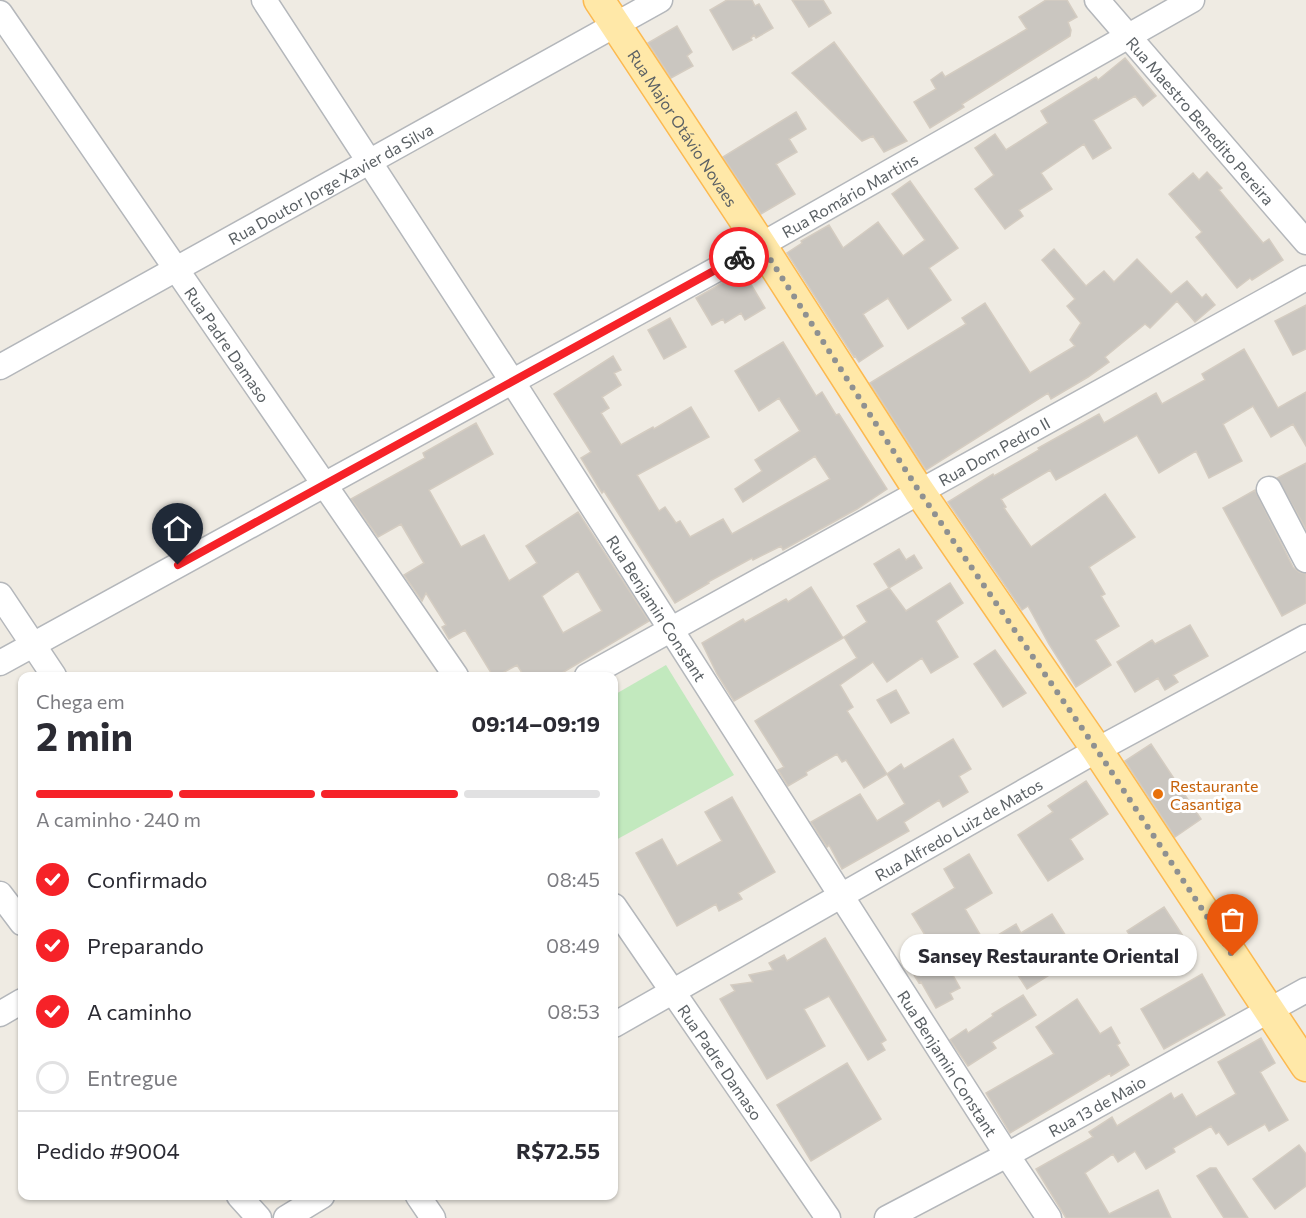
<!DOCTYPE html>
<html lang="pt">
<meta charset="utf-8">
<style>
body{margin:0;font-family:Commissioner,sans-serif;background:#f2f2f3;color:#2b2b33;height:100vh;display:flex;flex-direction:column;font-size:22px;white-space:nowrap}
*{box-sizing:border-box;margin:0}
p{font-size:20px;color:#7c7c81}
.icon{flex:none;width:33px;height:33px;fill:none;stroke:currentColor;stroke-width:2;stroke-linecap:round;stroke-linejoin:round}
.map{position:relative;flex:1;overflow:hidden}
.drawer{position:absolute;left:18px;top:672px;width:600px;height:528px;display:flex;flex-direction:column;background:#fff;border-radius:12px;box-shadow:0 2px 4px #0004}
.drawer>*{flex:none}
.pin{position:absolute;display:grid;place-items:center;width:51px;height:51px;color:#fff;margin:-62px -26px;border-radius:50% 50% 50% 0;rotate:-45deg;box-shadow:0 0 6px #0007}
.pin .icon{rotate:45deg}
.courier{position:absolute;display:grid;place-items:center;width:60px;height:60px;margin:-30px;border:4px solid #f62228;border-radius:50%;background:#fff;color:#222;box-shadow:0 2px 8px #0007}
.bubble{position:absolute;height:42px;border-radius:21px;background:#fff;box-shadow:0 2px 4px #0004;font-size:20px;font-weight:700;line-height:42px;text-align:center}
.head em{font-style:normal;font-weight:700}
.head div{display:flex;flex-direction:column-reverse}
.head{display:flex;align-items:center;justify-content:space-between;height:102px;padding:0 18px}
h1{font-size:39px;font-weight:700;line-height:45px}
.bar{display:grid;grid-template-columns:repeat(4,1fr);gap:9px 6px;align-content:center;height:72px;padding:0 18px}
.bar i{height:8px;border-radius:4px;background:#e1e1e2}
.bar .selected{background:#f62228}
.bar p{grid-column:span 4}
.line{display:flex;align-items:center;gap:15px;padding:0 18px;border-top:2px solid #e1e1e2}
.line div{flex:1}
ol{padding:0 18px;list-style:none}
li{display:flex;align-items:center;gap:18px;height:66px}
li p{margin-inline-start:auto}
li .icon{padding:6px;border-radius:50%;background:#f62228;color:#fff;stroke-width:4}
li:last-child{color:#7c7c81}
li i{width:33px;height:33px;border:3px solid #e1e1e2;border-radius:50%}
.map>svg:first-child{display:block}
.green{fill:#c2e9be}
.building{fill:#cac6c0;stroke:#d4ccc1;stroke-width:1.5;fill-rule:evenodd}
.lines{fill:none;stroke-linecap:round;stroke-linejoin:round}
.minor-casing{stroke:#b4b7bb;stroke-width:27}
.major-casing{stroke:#fcb950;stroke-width:33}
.minor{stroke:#fff;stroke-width:24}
.major{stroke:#ffe8a8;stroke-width:30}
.done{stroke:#8f9191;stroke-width:6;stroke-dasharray:0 10.8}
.route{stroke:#f62228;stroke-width:8}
.food-dot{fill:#e8710a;stroke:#fff;stroke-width:2}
.labels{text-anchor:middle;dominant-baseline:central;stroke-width:6;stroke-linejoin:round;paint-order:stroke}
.street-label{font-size:16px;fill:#5b6165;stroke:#fff}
.food-label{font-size:16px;fill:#c56008;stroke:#fff;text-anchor:start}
</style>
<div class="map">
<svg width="1306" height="1218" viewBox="0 0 1306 1218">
<rect width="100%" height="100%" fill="#efebe3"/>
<path class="green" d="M666,665l68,110 -120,66v-146z"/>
<path class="building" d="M727,0h25l3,6 4,-2 14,24 -17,10 -2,-3 -3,3 1,2 -19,10 -23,-40z
M792,0h31l8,13 -22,14z
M1046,0h21l10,17 -9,5 3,8 -1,6 -108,68 2,3 -34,21 -16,-26 22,-13 -5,-9 11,-8 3,5 82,-48 -8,-12z
M677,26l15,26 -5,4 6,10 -22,12 -23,-35z
M834,42l73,99 -23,11 -11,-16 -11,5 -70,-68z
M1125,58l31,38 -13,10 -8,-10 -42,24 18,28 -18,11 -9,-15 -43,29 11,16 -33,21 4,6 -18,13 -30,-40 19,-14 -19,-27 20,-14 11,16 42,-27 -7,-12 55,-34 2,3z
M796,112l10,17 -17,10 8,13 -21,12 19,30 -34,20 -38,-57z
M1207,172l15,16 -3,2 44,53 6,-4 14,21 -31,20 -2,-2 -13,10 -41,-51 6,-5 -33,-38 24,-21 6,7z
M910,181l48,67 -29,20 22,32 -43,29 -20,-31 -25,16 20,32 -24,16 -4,-6 -1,1 -67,-104 15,-10 -1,-2 28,-16 14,23 35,-26 25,34 22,-16 -33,-46z
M1054,249l32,37 18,-15 10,11 23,-23 34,35 16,-13 15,17 4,-4 9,11 -20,17 -18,-21 -27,27 -5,-4 -40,33 4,5 -21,15 -37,22 -3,-6 -122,77 -56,-87 96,-59 -4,-6 23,-15 45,70 45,-27 -5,-6 11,-17 -14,-17 8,-7 -33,-39z
M743,271l22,37 -20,12 -4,-7 -16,10 -2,-4 -11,6 -16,-27z
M1306,305v44l-13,6 -18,-34z
M670,318l16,29 -22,12 -16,-29z
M783,342l33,54 6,-4 14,23 3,-1 48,75 -30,20 -74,41 -2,-4 -28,14 -1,-2 -44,24 1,1 -34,20 -71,-112 -2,2 -21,-35 10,-6 -37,-58 59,-38 8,14 -7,3 7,12 -19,12 7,11 -8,5 20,32 32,-18 1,2 37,-22 18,30 -72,38 22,36 6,-4 11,16 4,-2 10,16 33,-18 9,15 98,-55 -15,-23 -72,46 -8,-13 27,-18 -7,-11 45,-29 -21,-33 -20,13 -24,-40z
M1244,349l34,59 28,-16v54l-13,-22 -22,13 -18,-31 -30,18 19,37 -33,17 -13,-27 -37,22 -22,-38 -81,45 -6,-10 -49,29 5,8 -2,1 27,39 74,-53 30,43 -46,30 16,27 -4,2 18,30 -24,14 16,25 -35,22 -27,-43 -21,-38 -6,4 -74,-108 45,-28 1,2 45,-26 -1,-2 61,-34 5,9 52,-30 6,11 43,-24 -3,-6z
M476,423l17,31 -64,36 32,57 23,-12 25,46 28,-18 -11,-17 52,-34 71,109 -92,55h-33l-7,-11 -20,11h-4l-28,-46 -16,9 -7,-12 4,-2 -20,-32 -4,8 -18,-26 20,-12 -23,-39 -23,13 -27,-38 74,-41 -2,-5zM578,571l24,40 -39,22 -21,-37z
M1306,463v66l-29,-51z
M1255,490l38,77 6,5 7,2v29l-24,13 -59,-108z
M899,549l7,11 8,-5 8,13 -33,20 -15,-24z
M950,583l13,20 -27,18 22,36 -27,16 -9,-15 -35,24 -14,-20 -33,23 13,22 -6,4 40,63 -23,14 -18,-28 -4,2 -5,-8 -31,18 1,3 -19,11 -10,-16 6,-3 -29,-46 102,-63 -13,-21 23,-15 -10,-16 32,-18 17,23z
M811,587l32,51 -109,63 -17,-27 -15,-31 41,-24 2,3 41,-23 2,3z
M1190,625l18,31 -35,19 5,7 -13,8 -7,-12 -23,14 -18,-30 35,-22 3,4z
M995,650l31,43 -23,14 -29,-43z
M896,690l13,23 -18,10 -14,-23z
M953,739l18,30 -12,7 9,16 -25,15 -4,-7 -35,22 5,9 -67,38 -13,-24 -2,2 -16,-25 49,-28 17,27 28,-17 -18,-30 14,-10 3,5z
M1151,744l50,75 -26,18 -50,-76z
M1086,781l22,33 -38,25 13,20 -35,22 -30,-46 35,-23 -5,-6z
M732,797l43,75 -37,21 4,6 -23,12 -3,-7 -39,22 -41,-73 26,-14 15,27 45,-25 -17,-29z
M969,854l23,39 -27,16 20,34 31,-19 5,9 31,-19 19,30 -5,2 2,4 -6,4 5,10 -40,25 -15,-23 -11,6 -17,-26 -35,22 11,20 -10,5 3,6 -17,9 -15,-26 -2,1 -15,-24 26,-16 -18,-29 43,-26 -11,-19z
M1164,907l21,32 -38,24 -20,-32z
M825,938l61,102 -5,3 4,7 -17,10 -39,-64 -25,13 21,37 -58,33 -47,-80 15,-8 -4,-6 22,-3 -4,-7 24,-5 -4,-7 15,-8 3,6z
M1202,974l23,41 -61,34 -23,-40z
M1023,995l13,20 -44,27 4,6 -28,18 -18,-26 16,-11 2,4 25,-17 -1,-2z
M1077,999l23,35 11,-7 9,16 -3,2 12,20 -18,11 -1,-3 -100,60 -24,-40 68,-39 -18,-27z
M1261,1038l14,25 -15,9 28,48 -19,11 -4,-7 -37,21 -9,-13 -3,2 -5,-8 -38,22 2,4 -29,17 -11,-18 -17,11 -5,-8 -28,19 24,41 49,-24 13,28h-105l-30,-49 57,-32 -4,-5 23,-15 5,9 54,-33 3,6 8,-5 14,23 40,-23 -18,-32z
M847,1063l34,56 -70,42 -34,-56z
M1299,1145l7,9v32l-31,23 -22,-30z
M1210,1168h6l32,50h-24l-27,-42z"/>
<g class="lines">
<g class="minor-casing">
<g id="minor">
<path id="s1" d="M264,0l248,381 495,774 42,63"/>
<path id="s2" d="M1097,0l209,242"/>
<path id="s3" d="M0,13l456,663"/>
<path id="s4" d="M0,367l660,-367"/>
<path d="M1269,489l37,71"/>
<path d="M0,595l54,81"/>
<path id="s5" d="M0,663l761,-418 431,-245"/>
<path id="s6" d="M587,676l719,-398"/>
<path d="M0,894l22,29"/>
<path id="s7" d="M614,906l214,312"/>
<path d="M0,1014l22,-13"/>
<path id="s8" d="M614,1025l483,-275 209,-113"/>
<path d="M239,1196l20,22"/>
<path d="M418,1196l15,22"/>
<path d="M286,1218l36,-22"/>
<path id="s9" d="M887,1218l120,-63 299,-165"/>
</g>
</g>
<g class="major-casing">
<g id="major">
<path id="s10" d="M599,0l162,245 158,246 178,259 209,316"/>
</g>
</g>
<use href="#minor" class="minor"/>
<use href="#major" class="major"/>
</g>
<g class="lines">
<path class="done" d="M739,257l22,-12 158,246 178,259 136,206"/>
<path class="route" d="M178,565l561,-308"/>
</g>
<circle class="food-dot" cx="1158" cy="794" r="6"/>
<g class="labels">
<g class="street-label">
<text stroke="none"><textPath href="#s2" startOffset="159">Rua Maestro Benedito Pereira</textPath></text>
<text stroke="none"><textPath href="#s10" startOffset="153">Rua Major Otávio Novaes</textPath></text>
<text stroke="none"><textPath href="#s4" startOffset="378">Rua Doutor Jorge Xavier da Silva</textPath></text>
<text stroke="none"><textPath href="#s5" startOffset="970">Rua Romário Martins</textPath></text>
<text stroke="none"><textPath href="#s3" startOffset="402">Rua Padre Damaso</textPath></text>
<text stroke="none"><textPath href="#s6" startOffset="465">Rua Dom Pedro II</textPath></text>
<text stroke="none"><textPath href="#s1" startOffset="724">Rua Benjamin Constant</textPath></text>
<text stroke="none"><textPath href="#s8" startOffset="396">Rua Alfredo Luiz de Matos</textPath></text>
<text stroke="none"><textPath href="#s7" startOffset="189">Rua Padre Damaso</textPath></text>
<text stroke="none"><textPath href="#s1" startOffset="1264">Rua Benjamin Constant</textPath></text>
<text stroke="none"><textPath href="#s9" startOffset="238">Rua 13 de Maio</textPath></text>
</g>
<g class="food-label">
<text x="1170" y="785">Restaurante<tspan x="1170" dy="18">Casantiga</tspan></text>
</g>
</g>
</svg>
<div class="pin" style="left:1233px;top:956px;background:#ea580c"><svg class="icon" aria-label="bag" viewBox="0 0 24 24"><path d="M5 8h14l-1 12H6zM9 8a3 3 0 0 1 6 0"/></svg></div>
<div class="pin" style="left:178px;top:565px;background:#1f2937"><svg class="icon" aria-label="home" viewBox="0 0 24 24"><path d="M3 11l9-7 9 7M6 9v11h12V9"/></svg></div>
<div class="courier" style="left:739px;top:257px"><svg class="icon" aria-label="bike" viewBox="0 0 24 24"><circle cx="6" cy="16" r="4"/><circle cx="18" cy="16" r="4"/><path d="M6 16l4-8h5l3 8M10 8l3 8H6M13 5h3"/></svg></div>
<div class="bubble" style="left:900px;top:934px;width:297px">Sansey Restaurante Oriental</div>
<section class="drawer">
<div class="head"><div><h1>2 min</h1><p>Chega em</p></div><em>09:14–09:19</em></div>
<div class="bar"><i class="selected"></i><i class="selected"></i><i class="selected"></i><i></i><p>A caminho · 240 m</p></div>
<ol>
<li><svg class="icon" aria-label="check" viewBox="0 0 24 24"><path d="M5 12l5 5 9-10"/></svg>Confirmado<p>08:45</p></li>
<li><svg class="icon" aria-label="check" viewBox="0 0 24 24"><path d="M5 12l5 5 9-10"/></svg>Preparando<p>08:49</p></li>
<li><svg class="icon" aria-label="check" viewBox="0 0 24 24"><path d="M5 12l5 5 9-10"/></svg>A caminho<p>08:53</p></li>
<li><i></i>Entregue</li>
</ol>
<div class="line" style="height:78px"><div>Pedido #9004</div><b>R$72.55</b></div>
</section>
</div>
